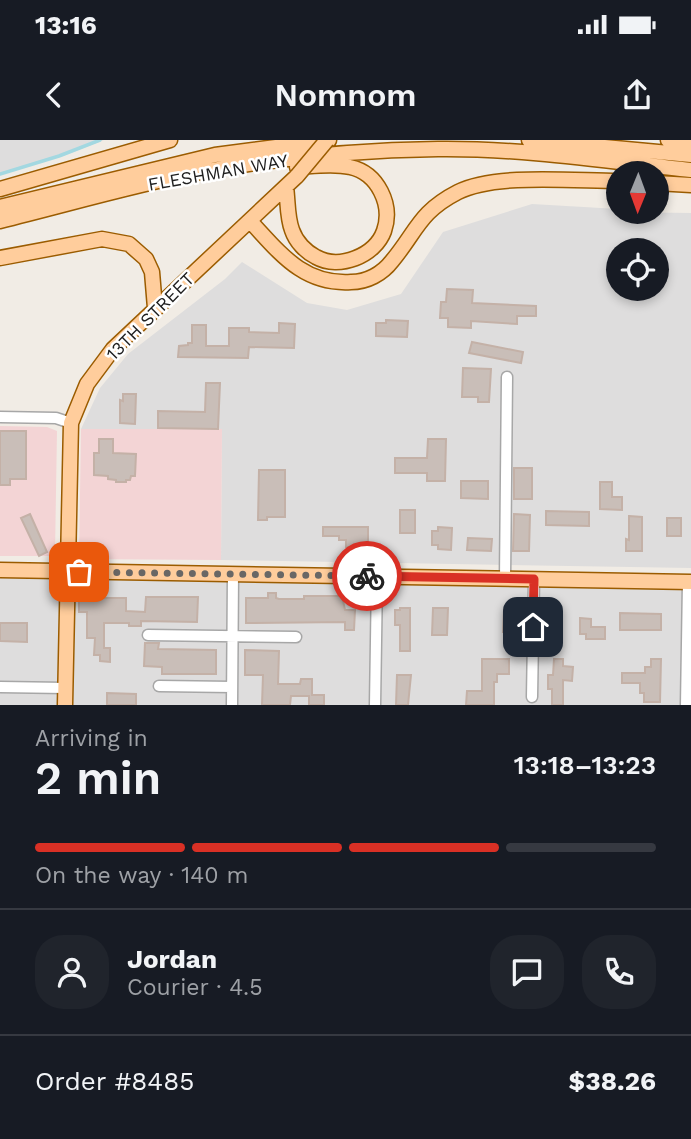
<!DOCTYPE html>
<meta charset="utf-8">
<style>
body{margin:0;font-family:"Work Sans",sans-serif;background:#20242c;color:#f1f3f6;height:100vh;display:flex;flex-direction:column;font-size:26px;white-space:nowrap}
*{box-sizing:border-box;margin:0}
p{font-size:23px;color:#9ea1a6}
.icon{flex:none;width:38px;height:38px;fill:none;stroke:currentColor;stroke-width:2;stroke-linecap:round;stroke-linejoin:round}
.map{position:relative;height:565px;overflow:hidden}
.drawer{display:flex;flex-direction:column;background:#171b24;flex:1}
.drawer>*{flex:none}
.needle{width:46px;rotate:181deg}
.controls{position:absolute;left:606px;top:21px;display:grid;gap:14px}
.controls a{display:grid;place-items:center;width:63px;height:63px;border-radius:50%;background:#171b24;box-shadow:0 4px 10px #0003;font-size:35px}
.pin{position:absolute;display:grid;place-items:center;width:60px;height:60px;color:#fff;margin:-30px;border-radius:14px;box-shadow:0 4px 10px #0006}
.courier{position:absolute;display:grid;place-items:center;width:70px;height:70px;margin:-35px;border:5px solid #d93025;border-radius:50%;background:#fff;color:#222;box-shadow:0 2px 9px #0007}
.summary em{font-style:normal;font-weight:600}
.summary div{display:flex;flex-direction:column-reverse}
.summary{display:flex;align-items:center;justify-content:space-between;height:119px;padding:0 35px}
h1{font-size:46px;font-weight:600;line-height:52px}
.bar{display:grid;grid-template-columns:repeat(4,1fr);gap:10px 7px;align-content:center;height:84px;padding:0 35px}
.bar i{height:9px;border-radius:5px;background:#363941}
.bar .on{background:#d93025}
.bar p{grid-column:span 4}
.line{display:flex;align-items:center;gap:18px;padding:0 35px;border-top:2px solid #363941}
.line div{flex:1}
.round{display:grid;place-items:center;flex:none;width:74px;height:74px;border-radius:28px;background:#20242c}
.status{display:flex;justify-content:space-between;align-items:center;height:49px;padding:0 35px;background:#171b24;direction:ltr}
.status svg{height:19px;fill:currentColor}
header{display:flex;justify-content:space-between;align-items:center;height:91px;padding:0 35px;background:#171b24;font-size:32px;font-weight:600}
.map>svg:first-child{display:block}
.residential{fill:#dedddd;fill-rule:evenodd}
.commercial{fill:#f3d4d5}
.lines{fill:none;stroke-linecap:round;stroke-linejoin:round}
.stream{stroke:#a3d8e1;stroke-width:3.5}
.building{fill:#c9beb8;stroke:#c4b1a7;stroke-width:2}
.minor-casing{stroke:#a7a7a7;stroke-width:13}
.major-casing{stroke:#9b5c00;stroke-width:17}
.minor{stroke:#fff;stroke-width:10}
.major{stroke:#ffcd9c;stroke-width:14}
.major-bridge-casing{stroke:#9b5c00;stroke-width:17;stroke-linecap:butt}
.major-bridge{stroke:#ffcd9c;stroke-width:14}
.done{stroke:#696765;stroke-width:7;stroke-dasharray:0 12.6}
.route{stroke:#d93025;stroke-width:9}
.labels{text-anchor:middle;dominant-baseline:central;stroke-width:5;stroke-linejoin:round;paint-order:stroke}
.street-label{font-size:18px;fill:#202020;stroke:#fff}
</style>
<div class="status"><b>13:16</b><svg viewBox="0 0 49 12"><path d="M0 12V9h3v3zM5 12V6h3v6zM10 12V3h3v9zM15 12V0h3v12zM26 1h20v11H26zM47 4h2v5h-2z"/></svg></div>
<header><svg class="icon" aria-label="back" viewBox="0 0 24 24"><path d="M15 5l-7 7 7 7"/></svg>Nomnom<svg class="icon" aria-label="share" viewBox="0 0 24 24"><path d="M12 15V3M7 8l5-5 5 5M5 13v7h14v-7"/></svg></header>
<div class="map">
<svg width="691" height="565" viewBox="0 0 691 565">
<rect width="100%" height="100%" fill="#f1ece5"/>
<path class="residential" d="M0,0h104l-41,16 -63,18z
M532,64l86,5v3l73,1v355l-470,-8 1,-130 -141,-1 19,-41 28,-34 97,-75 17,-17 65,41 40,7 54,-16 42,-62zM618,110h38v39h-38z
M0,430l691,12v123h-691z"/>
<path class="commercial" d="M0,286l47,1 10,4 -2,122 -3,3h-52z
M81,289h141l-1,131 -142,-1z"/>
<g class="lines">
<path class="stream" d="M0,34l59,-18 41,-16"/>
</g>
<path class="building" d="M447,149l26,1 -1,13 64,3v10h-19v8l-46,-3v7l-23,-1v-9h-8l1,-16h5z
M386,180l22,1 -1,16 -31,-1v-13h10z
M279,183l16,1 -1,24 -45,-1 -1,11 -70,-1 1,-11 9,-1v-2h4v-18h14v21h23v-18h20v4l30,1z
M472,202l51,10 -2,11 -52,-10z
M463,228l28,1 -2,33h-11v-5h-16z
M206,243h14l-2,46 -60,-1v-17l47,1z
M123,254h13l-1,30 -15,-1v-23l3,1z
M0,291h26v48h-16v6h-10z
M99,299h14v14l23,1 -1,22h-4l-1,4h-4v2h-10v-2l-8,-1v-3l-14,-1v-22h5z
M428,299h18l-1,42h-18v-8h-32v-15h32z
M514,328h18v31h-18z
M259,330h26v47h-18v3h-9z
M461,341h27v18l-27,-1z
M600,342h12v15h10v13l-22,-1z
M400,370h15v23h-15z
M546,371l43,1v14l-43,-1z
M30,374l17,38 -8,4 -18,-38z
M514,374l16,1 -1,36h-16z
M629,376l13,1v34h-16v-12l3,1z
M667,378h14v18h-14z
M323,387h45v20h-22v-7h-7v-4h-16z
M438,387l14,1 -1,22 -13,-1v-4h-6v-14h6z
M468,398l24,1 -1,12 -24,-1z
M79,446l25,1v11h22v13l19,1 1,-15h52l-1,25 -56,-1v5h-12v-3h-25v25h6v14l-10,-1v-6h-6l1,-17h-8v-26h-8z
M268,453h8v5l3,1h25v-3h38l3,14h10l-1,20h-9v-8l-99,1v-25h22z
M510,466h9v30l-10,-1v-3h-6l1,-22h6z
M400,468h10v43h-10v-26h-5v-15h5z
M433,468h15l-1,27h-15z
M620,473l41,1v16h-41z
M580,478l11,1v8h14v12h-19v-5h-6z
M0,483h27v19l-27,-1z
M145,503h14l-1,6 58,1v24h-54v-7l-18,-1z
M245,510l34,1 -1,33h22l1,-5h11v16h12v10h-15v-9h-18l-1,9h-28l1,-30h-18z
M482,519h27v15h-12v8h-3v23h-28l1,-14h15z
M554,519h9v7l10,1 -1,14 -9,-1v25h-11v-16h-4v-14h5z
M651,519h10l-1,43h-16v-9h-4v-10h-18v-10h23v-6h6z
M397,535h14l-3,30h-12z
M107,553l29,1v11h-29z"/>
<g class="lines">
<g class="minor-casing">
<path id="minor" d="M0,277l56,1 15,5
M505,439l2,-202
M148,495l148,2
M159,546l73,1
M0,547l65,1
M532,557l2,-118
M232,565l1,-131
M375,565l2,-128
M686,565l2,-123"/>
</g>
<g class="major-casing">
<path id="major" d="M529,0l162,15
M668,0l23,5
M656,43l35,2
M286,47c2,14 1,30 6,43 4,12 14,22 24,27 23,13 59,-1 68,-26 9,-26 -6,-58 -34,-64 -16,-4 -36,-1 -53,0
M0,49l170,-49
M0,67l215,-52 114,-15
M0,81c65,-16 130,-35 195,-48 80,-15 161,-23 243,-24 84,-1 169,12 253,21
M250,81c30,32 53,64 101,61 16,0 31,-8 41,-21 25,-30 27,-49 66,-69 37,-19 117,-11 160,-11
M0,118l102,-19 27,5 17,15 6,13 3,36
M0,430l691,12
M65,565l6,-282 16,-39 26,-35 184,-173"/>
</g>
<use href="#minor" class="minor"/>
<use href="#major" class="major"/>
<g class="major-bridge-casing">
<path id="major-bridge" d="M297,36l30,-36"/>
</g>
<use href="#major-bridge" class="major-bridge"/>
</g>
<g class="lines">
<path class="done" d="M79,432l288,4"/>
<path class="route" d="M367,436l167,3 -1,48"/>
</g>
<g class="labels">
<g class="street-label">
<text transform="translate(218 32) rotate(-10)">FLESHMAN WAY</text>
<text transform="translate(150 176) rotate(-45)">13TH STREET</text>
</g>
</g>
</svg>
<div class="controls">
<a><svg class="needle" viewBox="-14 -14 28 28"><path d="M0-13l5 13h-10z" fill="#e53935"/><path d="M0 13l5-13h-10z" fill="#9ea1a6"/></svg></a>
<a><svg class="icon" aria-label="locate" viewBox="0 0 24 24"><circle cx="12" cy="12" r="6"/><path d="M12 2v4M12 18v4M2 12h4M18 12h4"/></svg></a>
</div>
<div class="pin" style="left:79px;top:432px;background:#ea580c"><svg class="icon" aria-label="bag" viewBox="0 0 24 24"><path d="M5 8h14l-1 12H6zM9 8a3 3 0 0 1 6 0"/></svg></div>
<div class="pin" style="left:533px;top:487px;background:#1f2937"><svg class="icon" aria-label="home" viewBox="0 0 24 24"><path d="M3 11l9-7 9 7M6 9v11h12V9"/></svg></div>
<div class="courier" style="left:367px;top:436px"><svg class="icon" aria-label="bike" viewBox="0 0 24 24"><circle cx="6" cy="16" r="4"/><circle cx="18" cy="16" r="4"/><path d="M6 16l4-8h5l3 8M10 8l3 8H6M13 5h3"/></svg></div>
</div>
<section class="drawer">
<div class="summary"><div><h1>2 min</h1><p>Arriving in</p></div><em>13:18–13:23</em></div>
<div class="bar"><i class="on"></i><i class="on"></i><i class="on"></i><i></i><p>On the way · 140 m</p></div>
<div class="line" style="height:126px"><a class="round"><svg class="icon" aria-label="person" viewBox="0 0 24 24"><circle cx="12" cy="8" r="4"/><path d="M4 21q1-7 8-7t8 7"/></svg></a><div><b>Jordan</b><p>Courier · 4.5</p></div><a class="round"><svg class="icon" aria-label="chat" viewBox="0 0 24 24"><path d="M4 5h16v11H9l-5 4z"/></svg></a><a class="round"><svg class="icon" aria-label="phone" viewBox="0 0 24 24"><path d="M5 4h4l2 5-3 2q2 4 5 5l2-3 5 2v4C11 20 4 13 5 4z"/></svg></a></div>
<div class="line" style="height:91px"><div>Order #8485</div><b>$38.26</b></div>
</section>
